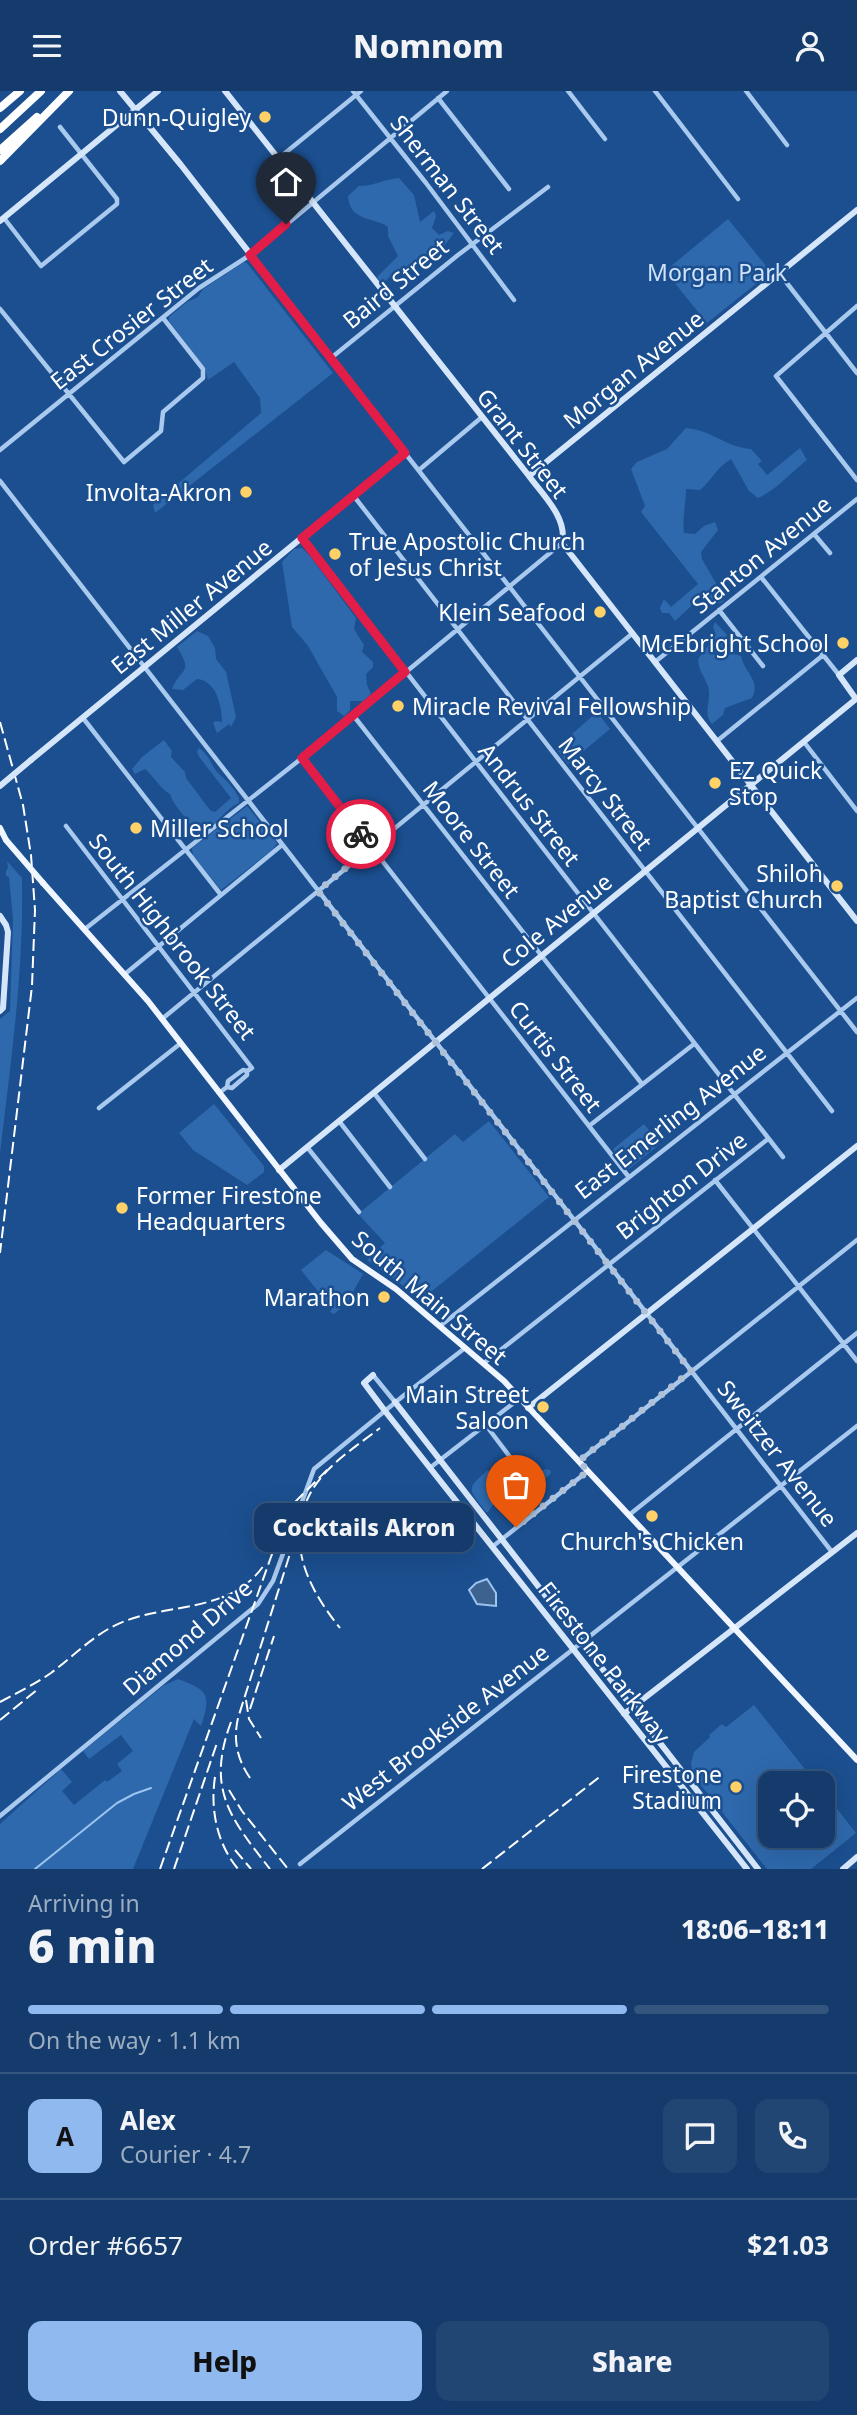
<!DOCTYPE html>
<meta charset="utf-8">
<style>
body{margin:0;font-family:"Noto Sans",sans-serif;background:#214673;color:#f1f3f6;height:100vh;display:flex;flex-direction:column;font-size:26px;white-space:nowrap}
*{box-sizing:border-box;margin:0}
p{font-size:23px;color:#9dadc1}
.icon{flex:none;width:38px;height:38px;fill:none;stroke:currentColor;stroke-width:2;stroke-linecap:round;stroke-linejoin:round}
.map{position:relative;height:1778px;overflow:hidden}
.drawer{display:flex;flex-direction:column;background:#143b6b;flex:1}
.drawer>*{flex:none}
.controls{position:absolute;left:758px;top:1680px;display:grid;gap:14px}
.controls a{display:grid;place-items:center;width:77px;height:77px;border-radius:14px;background:#143b6b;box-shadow:0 7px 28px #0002,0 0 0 2px #33557e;font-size:35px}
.pin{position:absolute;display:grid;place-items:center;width:60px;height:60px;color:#fff;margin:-72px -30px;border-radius:50% 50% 50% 0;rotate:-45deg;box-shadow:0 0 7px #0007}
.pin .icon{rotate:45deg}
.courier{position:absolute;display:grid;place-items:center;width:70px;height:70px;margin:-35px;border:5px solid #e11d48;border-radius:50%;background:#fff;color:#222;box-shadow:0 2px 9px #0007}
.bubble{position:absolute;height:49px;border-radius:14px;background:#143b6b;box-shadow:0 7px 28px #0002,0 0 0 2px #33557e;font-size:23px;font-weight:800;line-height:49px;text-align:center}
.overview em{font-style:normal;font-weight:800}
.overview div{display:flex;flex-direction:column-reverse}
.overview{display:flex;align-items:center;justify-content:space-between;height:119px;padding:0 28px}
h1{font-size:46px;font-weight:800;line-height:52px}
.bar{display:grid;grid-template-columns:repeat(4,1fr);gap:10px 7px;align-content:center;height:84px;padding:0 28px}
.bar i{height:9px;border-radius:5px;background:#33557e}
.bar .on{background:#90b9f0}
.bar p{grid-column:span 4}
.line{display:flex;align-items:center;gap:18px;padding:0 28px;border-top:2px solid #33557e}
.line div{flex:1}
.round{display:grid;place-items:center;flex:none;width:74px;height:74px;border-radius:14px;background:#214673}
.cta{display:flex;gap:14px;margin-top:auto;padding:14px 28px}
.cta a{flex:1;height:80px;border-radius:14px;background:#90b9f0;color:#111;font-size:28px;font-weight:800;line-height:80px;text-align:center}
.cta a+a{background:#214673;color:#f1f3f6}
header{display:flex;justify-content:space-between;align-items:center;height:91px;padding:0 28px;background:#143b6b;font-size:32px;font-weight:800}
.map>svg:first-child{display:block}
.green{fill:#2e69ad}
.water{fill:#3c6290;stroke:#9cc4f0;stroke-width:2}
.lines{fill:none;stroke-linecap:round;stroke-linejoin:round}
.stream{stroke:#9cc4f0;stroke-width:2}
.street{stroke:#a9c9ee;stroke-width:4.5}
.secondary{stroke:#d6e6fa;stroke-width:6}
.primary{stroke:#f0f6ff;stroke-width:6}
.highway{stroke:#fff;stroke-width:8}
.rail{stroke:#fff;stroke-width:2;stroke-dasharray:12 5;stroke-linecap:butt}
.secondary-bridge{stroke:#d6e6fa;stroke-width:6}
.primary-bridge{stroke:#f0f6ff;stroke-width:6}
.done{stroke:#afc1d8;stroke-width:7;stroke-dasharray:0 12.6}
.route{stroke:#e11d48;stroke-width:9}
.poi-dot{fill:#ffd166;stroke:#1b4f8f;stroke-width:2.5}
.labels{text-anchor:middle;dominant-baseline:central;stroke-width:5;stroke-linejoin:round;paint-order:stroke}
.poi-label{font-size:23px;fill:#fff;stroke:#1b4f8f;text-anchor:end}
.street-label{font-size:23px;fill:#fff;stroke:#1b4f8f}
.park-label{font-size:23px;fill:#cfe3fa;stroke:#1b4f8f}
</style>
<header><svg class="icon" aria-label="menu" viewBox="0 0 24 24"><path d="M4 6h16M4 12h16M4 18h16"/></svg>Nomnom<svg class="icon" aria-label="person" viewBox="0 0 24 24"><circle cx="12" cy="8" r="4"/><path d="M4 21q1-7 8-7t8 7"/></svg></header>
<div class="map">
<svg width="857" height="1778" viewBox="0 0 857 1778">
<rect width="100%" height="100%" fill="#1b4f8f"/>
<path class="green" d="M399,87l15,17 6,27 14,-11 2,5 -4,12 7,7 9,-4 6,2c-8,10 -18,27 -31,31 -10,3 -12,4 -21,11l-10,-1 -10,11 -5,-8 21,-21 -10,-20v-9c-16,-11 -38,-5 -40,-31l11,-10c15,0 25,-7 40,-8z
M728,128l43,53 -64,51 -42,-52z
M244,171l3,1 86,110 -178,140 -2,-8 108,-92 -1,-15 -26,-36 -26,18 -3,-12 -36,-47v-4l18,-15 11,-5 5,-8z
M686,337c23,1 42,20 65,21l11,12 -4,3 9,11 33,-27 7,12c-17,13 -29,29 -49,38l-9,-7 -18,-32c-15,9 -18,20 -31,31l-14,-1c0,14 -4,31 -2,44l11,1 9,-8 11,-4 3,8 -17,22 1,7 22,38 -1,5 -6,2 -8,-7 -9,1 -25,23 -6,-8h-7l-2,-5 4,-9 7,8 27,-23 -57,-72 4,-6 -14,-37 6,-7 30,-13z
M302,457l8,8 46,62 -2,11 10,16 -2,7 11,10v5l-7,7 1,11 4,9 -8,7h-13v9l-6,6 -7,-5v-14l-29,-51 -16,-19 -10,-65 12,-13z
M715,531l12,13 -4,16 18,5c4,18 20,24 11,42l-27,10 -2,7 -11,9c-9,-11 -2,-19 -3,-33 -1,-11 -11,-19 -11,-32l18,-24 -3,-8z
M197,540l11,5 7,12 1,11 10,13 10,45 -5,10 -2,-3 -12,9 -4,-10 2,-2 7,1c0,-16 -6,-42 -25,-43l-14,11 -11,-1c9,-23 22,-14 5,-42z
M597,621l13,17 -42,35 -12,-16z
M164,649l8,11 -1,6 14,15 1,6 24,32 5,2 16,-14 -31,-40 -3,-6 2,-4c12,8 12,19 21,27 8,7 14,13 19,23v5c-17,7 -26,30 -45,31 -2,-14 -20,-25 -24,-40 -10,-5 -16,-18 -25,-25l-10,5 -3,-5 10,-12z
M247,715l30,37 -4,6 -52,41 -28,-34 -1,-8z
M7,770l15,17c2,93 -11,182 -22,275v-134l10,-8 3,-92 -4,-42 -3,-1v-5l2,-3z
M214,1013l50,62v6l-17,13 -54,-35 -14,-17z
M489,1030l60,76 -127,102 -55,-39 18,-17 -27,-29 97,-80 8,8z
M644,1033l16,20 -31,25 -16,-20z
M326,1159l37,24 -16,29 -13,11 -4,-2 2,-3 -31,-39z
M507,1368l4,2 13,19 21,-11 5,1 1,3 -25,25c-18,-3 -28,-2 -38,14h-2c-19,-24 -20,-23 2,-42l12,10 4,-5z
M178,1588c29,11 34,14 23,47l-7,-7 -61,150h-133v-45l61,-55 11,13 -10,9 12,14 31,-25 2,2 15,-11 -5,-7 16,-13 -12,-16 -32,24 -6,-8 80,-65z
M754,1614l62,78h-46v53h52l1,-45 33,42 -45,36h-44l-74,-94 -2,-12 3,-11 16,-15 -1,-2 13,-11 4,3z"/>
<path class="water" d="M487,1488l9,14v13l-19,-2 -8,-14 7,-7z"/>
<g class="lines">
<path class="stream" d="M35,1778l82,-66 17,-9 17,-6"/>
<path class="street" d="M353,0l73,92 88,117
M568,0l37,48
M655,0l83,108
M746,0l41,54
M438,7l71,91
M279,67l82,-67
M4,127l37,48 76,-62v-5l-57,-72
M779,182l78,100
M857,215l-81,70 81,104
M0,218l124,153 37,-31 2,-19 40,-34v-9l-40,-51
M331,267l127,-103 90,-68
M0,359l199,-162 51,-33 197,-164
M405,362l452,579
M419,379l63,-53
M0,390l832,1071
M353,404l479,616
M814,443l16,19
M302,447l481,619
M761,486l78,98
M719,519l44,56
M655,571l202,-163
M353,624l289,369
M83,627l138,177
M717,650l105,-85
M804,651l53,69
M302,667l326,418
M66,735l186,242 -5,3 -4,-1 -15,11 -1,6 -8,6
M85,838l217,-171 260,-215
M125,883l157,-129
M162,928l471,-386
M227,996l5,1 15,-13v-4
M374,1002l51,66
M99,1017l82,-65
M339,1030l51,66
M589,1035l105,-82
M307,1056l52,65
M715,1089l142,181
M440,1235l417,-328
M484,1272l284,-224
M373,1284l22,27
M485,1333l37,49
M579,1370l278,-221
M431,1376l89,-69
M629,1424l228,-182
M492,1456l96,-76
M0,1725l258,-212 15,-23 41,-112 94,-77 57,-44
M300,1773l557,-438"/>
<path class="secondary" d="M225,0l304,385c13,18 39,42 33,67l295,378
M0,130l158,-130
M529,385l328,-266
M31,669l374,-307 -224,-288 -61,-74
M0,825l6,9 2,7 -5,76 -3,3
M279,1079l577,-471 -17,-24 18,-15
M373,1284l-9,8 21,28 362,458
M395,1311l363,467
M528,1317l329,-262
M624,1623l233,-181
M843,1778l14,-12"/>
<path class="primary" d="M0,737l6,12
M43,792l105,118 173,222 31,36 44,30 108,92 353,379"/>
<path class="highway" d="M0,17l20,-17
M0,38l41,-38
M0,59l37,-33
M0,70l69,-70"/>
<path class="rail" d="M0,631l23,83 8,50 4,55 -3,76 -32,267
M300,1441c-3,35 19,70 40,96
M246,1609l3,19 12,19
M0,1611c17,-9 35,-18 51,-29 24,-18 45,-41 74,-52 48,-18 107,-9 139,-56
M250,1618l24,-73
M0,1629l38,-31
M231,1631c-25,67 -1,96 39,147
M215,1686c-5,32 2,67 23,92
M250,1687c-13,-19 -17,-38 -12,-60l69,-218c14,-32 46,-51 73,-72
M229,1699l13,21 46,58
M235,1759l16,19
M160,1778l122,-343 14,-25 33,-33
M174,1778l43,-126
M482,1778l120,-94"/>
<path class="secondary-bridge" d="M0,695l31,-26"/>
<path class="primary-bridge" d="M6,749l37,43"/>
</g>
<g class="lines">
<path class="done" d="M361,743l10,13 -53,44 373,480 -112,90 9,10 -72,56"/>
<path class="route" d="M286,133l-36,31 155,198 -103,85 103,134 -103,86 59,76"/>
</g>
<g class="poi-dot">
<circle cx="265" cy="26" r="7"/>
<circle cx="246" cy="401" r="7"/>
<circle cx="335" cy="463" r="7"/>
<circle cx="600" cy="521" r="7"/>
<circle cx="843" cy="552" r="7"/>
<circle cx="398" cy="615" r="7"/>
<circle cx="715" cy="692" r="7"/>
<circle cx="136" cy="737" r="7"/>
<circle cx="837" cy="795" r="7"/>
<circle cx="122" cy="1117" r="7"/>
<circle cx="384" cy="1206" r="7"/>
<circle cx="543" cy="1316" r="7"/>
<circle cx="652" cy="1425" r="7"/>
<circle cx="736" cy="1696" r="7"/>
</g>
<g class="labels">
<g class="poi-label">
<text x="251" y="26">Dunn-Quigley</text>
<text x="232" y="401">Involta-Akron</text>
<text x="349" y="450" text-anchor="start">True Apostolic Church<tspan x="349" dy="26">of Jesus Christ</tspan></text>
<text x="586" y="521">Klein Seafood</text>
<text x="829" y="552">McEbright School</text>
<text x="412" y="615" text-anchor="start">Miracle Revival Fellowship</text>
<text x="729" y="679" text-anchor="start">EZ Quick<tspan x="729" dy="26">Stop</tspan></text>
<text x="150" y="737" text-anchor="start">Miller School</text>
<text x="823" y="782">Shiloh<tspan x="823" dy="26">Baptist Church</tspan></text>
<text x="136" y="1104" text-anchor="start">Former Firestone<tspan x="136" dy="26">Headquarters</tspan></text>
<text x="370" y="1206">Marathon</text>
<text x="529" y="1303">Main Street<tspan x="529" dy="26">Saloon</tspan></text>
<text x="652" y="1450" text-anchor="middle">Church's Chicken</text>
<text x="722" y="1683">Firestone<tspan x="722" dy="26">Stadium</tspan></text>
</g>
<g class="street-label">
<text transform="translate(448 93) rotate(52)">Sherman Street</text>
<text transform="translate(395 192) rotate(-39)">Baird Street</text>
<text transform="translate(131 232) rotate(-38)">East Crosier Street</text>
<text transform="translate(633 278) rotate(-39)">Morgan Avenue</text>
<text transform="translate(523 352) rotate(52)">Grant Street</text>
<text transform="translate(761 463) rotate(-39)">Stanton Avenue</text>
<text transform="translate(191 515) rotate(-39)">East Miller Avenue</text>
<text transform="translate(606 702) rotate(52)">Marcy Street</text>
<text transform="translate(530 713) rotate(52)">Andrus Street</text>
<text transform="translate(472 748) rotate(52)">Moore Street</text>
<text transform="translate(556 829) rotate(-39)">Cole Avenue</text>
<text transform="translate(173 845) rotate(52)">South Highbrook Street</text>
<text transform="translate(556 965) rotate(52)">Curtis Street</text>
<text transform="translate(670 1030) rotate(-38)">East Emerling Avenue</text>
<text transform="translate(681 1094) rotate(-38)">Brighton Drive</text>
<text transform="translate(430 1206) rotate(40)">South Main Street</text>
<text transform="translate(778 1362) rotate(52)">Sweitzer Avenue</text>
<text transform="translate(187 1546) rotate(-41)">Diamond Drive</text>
<text transform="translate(605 1571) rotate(52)">Firestone Parkway</text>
<text transform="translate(445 1636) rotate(-38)">West Brookside Avenue</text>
</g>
<g class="park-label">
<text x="717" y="181">Morgan Park</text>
</g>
</g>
</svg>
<div class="controls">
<a><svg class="icon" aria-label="locate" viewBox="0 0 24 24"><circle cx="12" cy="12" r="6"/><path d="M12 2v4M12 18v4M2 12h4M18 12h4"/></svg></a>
</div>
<div class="pin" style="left:516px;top:1436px;background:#ea580c"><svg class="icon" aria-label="bag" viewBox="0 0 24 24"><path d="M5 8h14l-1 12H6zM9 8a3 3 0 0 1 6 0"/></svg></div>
<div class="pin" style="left:286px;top:133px;background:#1f2937"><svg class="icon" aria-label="home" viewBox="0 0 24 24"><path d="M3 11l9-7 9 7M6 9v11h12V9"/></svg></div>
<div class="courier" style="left:361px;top:743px"><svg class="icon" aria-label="bike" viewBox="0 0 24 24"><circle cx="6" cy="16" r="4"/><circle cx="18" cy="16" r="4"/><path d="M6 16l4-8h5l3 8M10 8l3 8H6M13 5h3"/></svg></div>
<div class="bubble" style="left:254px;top:1412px;width:220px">Cocktails Akron</div>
</div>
<section class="drawer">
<div class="overview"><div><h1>6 min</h1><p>Arriving in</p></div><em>18:06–18:11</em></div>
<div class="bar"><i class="on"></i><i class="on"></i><i class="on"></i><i></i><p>On the way · 1.1 km</p></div>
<div class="line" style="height:126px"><b class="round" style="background:#90b9f0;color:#111">A</b><div><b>Alex</b><p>Courier · 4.7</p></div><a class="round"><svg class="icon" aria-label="chat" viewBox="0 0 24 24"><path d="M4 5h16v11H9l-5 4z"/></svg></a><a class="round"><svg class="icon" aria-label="phone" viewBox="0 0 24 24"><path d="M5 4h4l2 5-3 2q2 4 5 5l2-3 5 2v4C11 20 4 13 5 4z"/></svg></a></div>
<div class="line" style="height:91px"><div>Order #6657</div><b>$21.03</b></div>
<div class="cta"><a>Help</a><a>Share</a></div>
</section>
